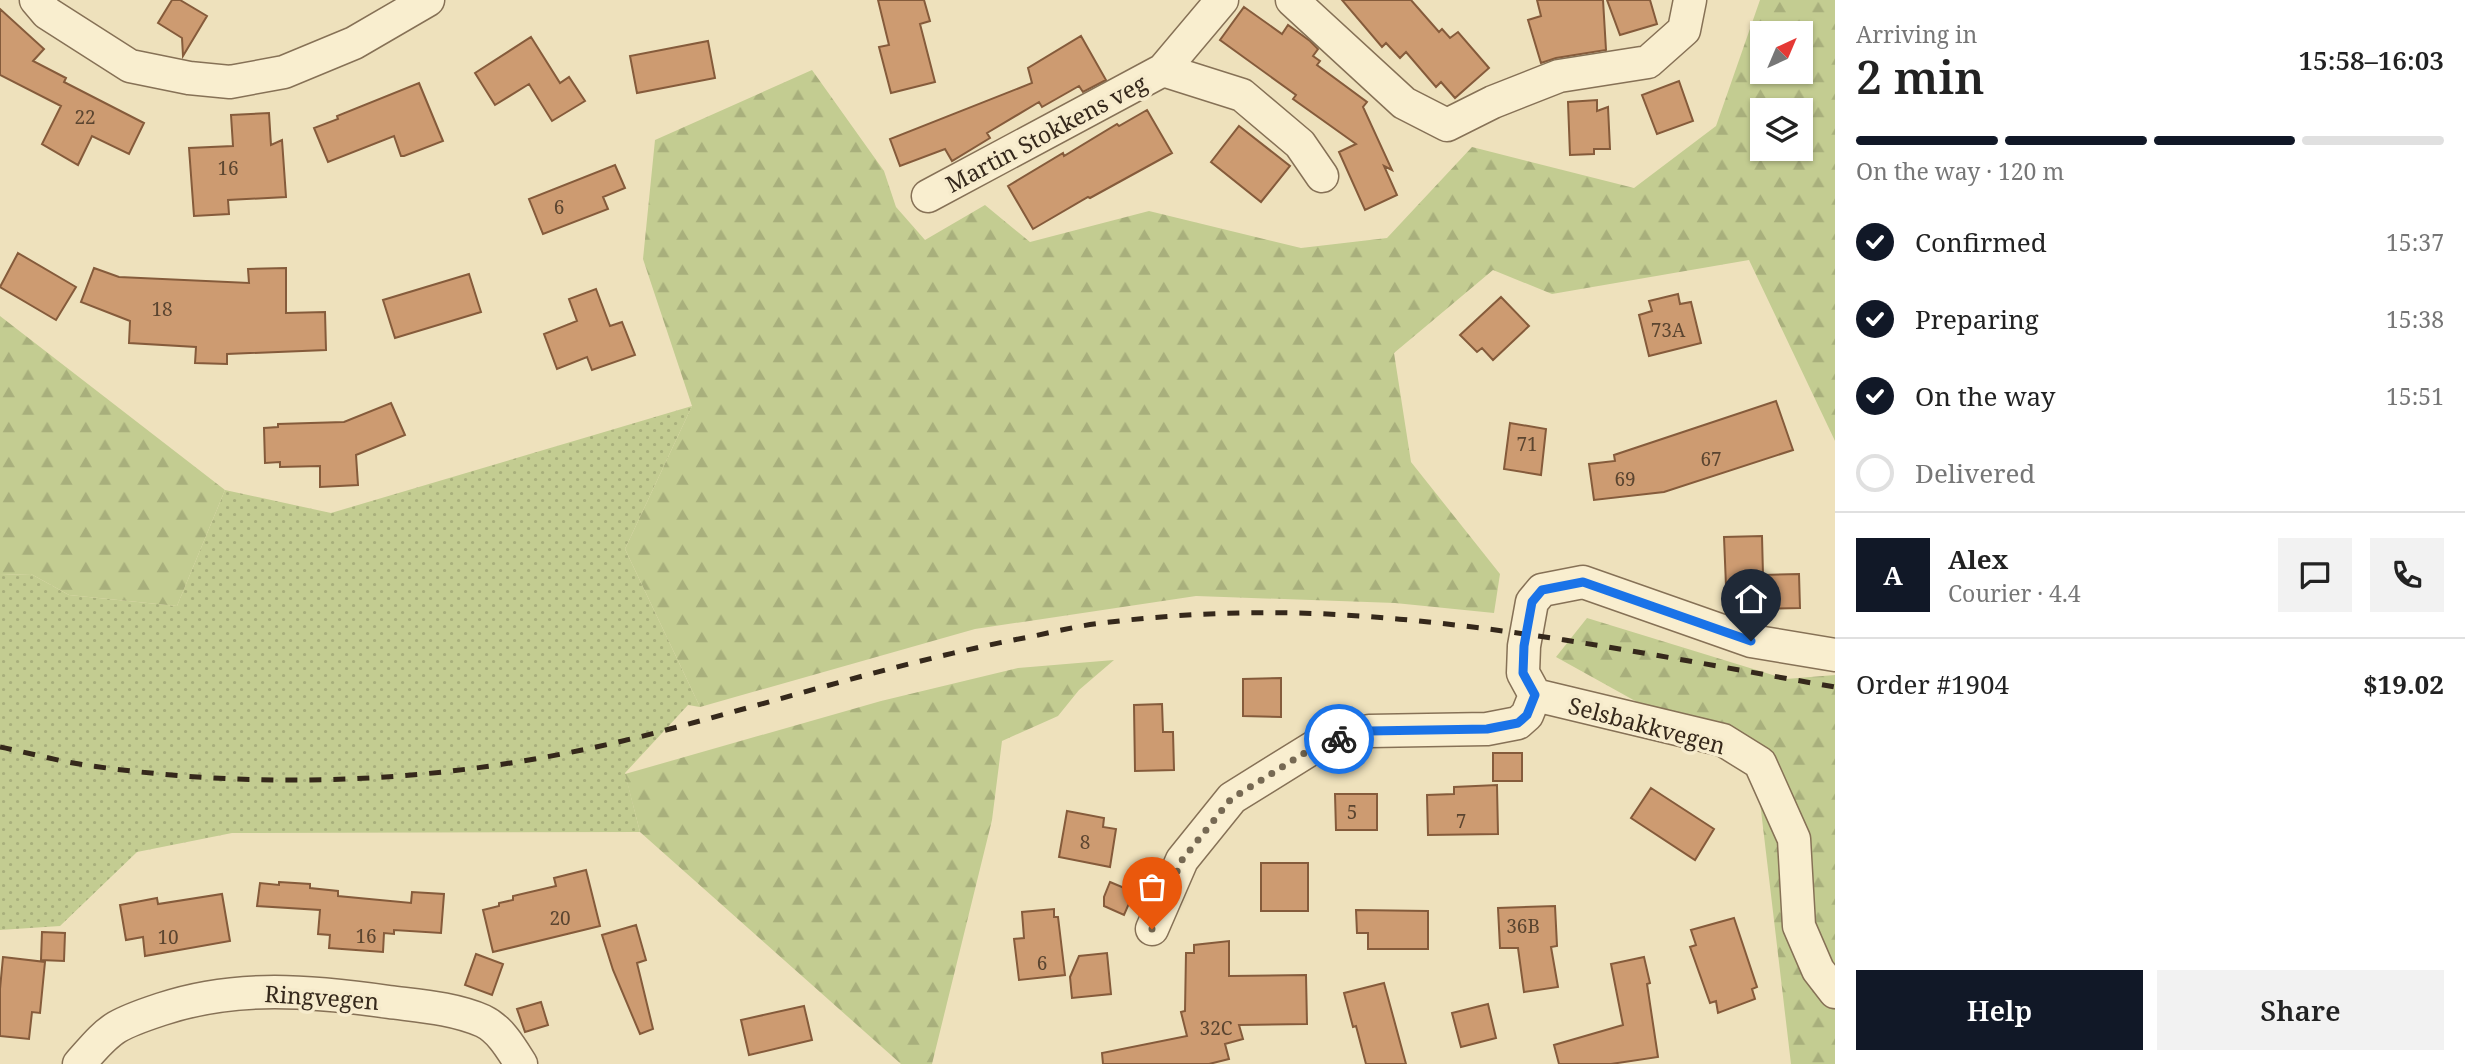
<!DOCTYPE html>
<meta charset="utf-8">
<style>
body{margin:0;font-family:"Noto Serif",serif;background:#f2f2f2;color:#222;height:100vh;display:flex;flex-direction:column;font-size:26px;white-space:nowrap}
*{box-sizing:border-box;margin:0}
p{font-size:23px;color:#767676}
.icon{flex:none;width:38px;height:38px;fill:none;stroke:currentColor;stroke-width:2;stroke-linecap:round;stroke-linejoin:round}
.map{position:relative;flex:1;overflow:hidden}
.drawer{display:flex;flex-direction:column;background:#fff;width:630px}
.drawer>*{flex:none}
.needle{width:46px;rotate:44deg}
.controls{position:absolute;left:1750px;top:21px;display:grid;gap:14px}
.controls a{display:grid;place-items:center;width:63px;height:63px;border-radius:0px;background:#fff;box-shadow:0 2px 5px #0004;font-size:35px}
.pin{position:absolute;display:grid;place-items:center;width:60px;height:60px;color:#fff;margin:-72px -30px;border-radius:50% 50% 50% 0;rotate:-45deg;box-shadow:0 0 7px #0007}
.pin .icon{rotate:45deg}
.courier{position:absolute;display:grid;place-items:center;width:70px;height:70px;margin:-35px;border:5px solid #1a73e8;border-radius:50%;background:#fff;color:#222;box-shadow:0 2px 9px #0007}
.head em{font-style:normal;font-weight:600}
.head div{display:flex;flex-direction:column-reverse}
.head{display:flex;align-items:center;justify-content:space-between;height:119px;padding:0 21px}
h1{font-size:46px;font-weight:600;line-height:52px}
.bar{display:grid;grid-template-columns:repeat(4,1fr);gap:10px 7px;align-content:center;height:84px;padding:0 21px}
.bar i{height:9px;border-radius:5px;background:#e0e0e0}
.bar .on{background:#111827}
.bar p{grid-column:span 4}
.line{display:flex;align-items:center;gap:18px;padding:0 21px;border-top:2px solid #e0e0e0}
.line div{flex:1}
.round{display:grid;place-items:center;flex:none;width:74px;height:74px;border-radius:0px;background:#f2f2f2}
ol{padding:0 21px;list-style:none}
li{display:flex;align-items:center;gap:21px;height:77px}
li p{margin-inline-start:auto}
li .icon{padding:7px;border-radius:50%;background:#111827;color:#fff;stroke-width:4}
li:last-child{color:#767676}
li i{width:38px;height:38px;border:4px solid #e0e0e0;border-radius:50%}
.primary-button{display:flex;gap:14px;margin-top:auto;padding:14px 21px}
.primary-button a{flex:1;height:80px;border-radius:0px;background:#111827;color:#fff;font-size:28px;font-weight:600;line-height:80px;text-align:center}
.primary-button a+a{background:#f2f2f2;color:#222}
main{display:flex;flex:1;min-height:0}
.map>svg:first-child{display:block}
.grass{fill:url(#grass-dots)}
.forest{fill:url(#forest-firs);fill-rule:evenodd}
.building{fill:#cd9b71;stroke:#855b3b;stroke-width:2}
.lines{fill:none;stroke-linecap:round;stroke-linejoin:round}
.street-casing{stroke:#867156;stroke-width:35}
.street{stroke:#f9eecf;stroke-width:32}
.rail{stroke:#35281b;stroke-width:5;stroke-dasharray:12 12;stroke-linecap:butt}
.done{stroke:#766953;stroke-width:7;stroke-dasharray:0 12.6}
.route{stroke:#1a73e8;stroke-width:9}
.labels{text-anchor:middle;dominant-baseline:central;stroke-width:7;stroke-linejoin:round;paint-order:stroke}
.number-label{font-size:19px;fill:#5b4530}
.street-label{font-size:23px;fill:#35281b;stroke:#f6ebcc}
</style>
<main>
<div class="map">
<svg width="1835" height="1064" viewBox="0 0 1835 1064">
<defs>
<pattern id="grass-dots" width="8" height="8" patternUnits="userSpaceOnUse" patternTransform="scale(1.75)"><rect width="8" height="8" fill="#c3cc91"/><path d="M2 2h.1M6 6h.1" fill="none" stroke="#a8af7c" stroke-width="1.8" stroke-linecap="round"/></pattern>
<pattern id="forest-firs" width="22" height="20" patternUnits="userSpaceOnUse" patternTransform="scale(1.75)"><rect width="22" height="20" fill="#c3cc91"/><path d="M5 1l3.5 6h-7zM16 11l3.5 6h-7z" fill="#a8af7c"/></pattern>
</defs>
<rect width="100%" height="100%" fill="#eee1bc"/>
<path class="grass" d="M692,406l-67,143 75,158 -12,-2 -63,68 15,59 -408,1 -95,19 -77,74 -60,4v-355l31,-1 38,21 108,11 48,-116 106,23z"/>
<path class="forest" d="M1760,0h75v441l-86,-181 -197,34 -59,-24 -99,83 17,109 89,112 -6,39 -99,-10 -199,-7 -221,33 -275,78 -75,-158 67,-143 -49,-147 12,-119 157,-70 72,101 12,36 29,33 60,-35 45,37 119,-31 152,37 86,-10 85,-91 162,41 82,-62zM1801,33v39h-39v-39zM1801,110v39h-39v-39z
M0,316l225,174 -48,116 -108,-11 -38,-21 -31,1z
M1587,618l199,61 49,-4v389h-44l-35,-296 -200,-111z
M1114,660l-35,30 -21,26 -56,25 -10,79 -60,244h-31l-261,-232 -15,-58 256,-73 137,-33z"/>
<path class="building" d="M172,0h8l27,16 -24,40 -1,-18 -24,-15z
M878,0h46l6,21 -10,3 15,58 -44,11 -12,-46 10,-2z
M1342,0h69l28,32 3,-3 8,9 8,-6 31,36 -34,30 -14,-16 -5,5 -30,-35 -6,6 -14,-15 -4,4z
M1537,0h66l3,50 -50,8 -15,5 -13,-43 13,-4z
M1607,0h43l7,24 -37,11z
M1244,7l38,27 6,-9 22,16 8,8 -5,7 7,5 -3,4 50,37 -4,5 29,63 -8,-4 13,29 -32,15 -26,-58 17,-8 -63,-45 3,-4 -76,-55z
M0,9l44,40 -11,12 33,17 -2,4 80,41 -15,31 -37,-18 -14,29 -36,-21 19,-38 -61,-31z
M1081,36l25,44 -23,12 -4,-6 -37,21 -3,-5 -52,31 3,5 -38,23 -7,-12 -45,17 -10,-27 142,-56 -4,-15z
M531,37l29,46 9,-6 16,24 -33,20 -23,-37 -34,21 -20,-32z
M708,41l7,37 -78,15 -7,-37z
M1679,81l14,40 -36,13 -15,-39z
M419,83l24,58 -39,15h-3l-7,-20 -66,26 -14,-34 24,-9 -1,-3z
M1597,100v11l11,-4 2,42h-16v5l-24,1 -2,-53z
M1147,110l25,43 -82,45 -2,-1 -55,32 -25,-43 55,-33 1,3 53,-32 2,2z
M269,113l2,32 11,-5 4,57 -58,3 1,14 -35,2 -5,-68 44,-2 -2,-31z
M1239,126l51,40 -29,36 -50,-40z
M615,165l10,23 -22,9 5,12 -65,25 -14,-35z
M18,253l58,34 -20,33 -56,-33z
M94,268l25,9 130,6 -1,-14 38,-1v45l39,-1 1,38 -99,4v10l-32,-1 1,-16 -67,-4 1,-22 -49,-19z
M469,274l12,38 -86,26 -12,-38z
M596,289l14,37 12,-4 13,33 -43,15 -5,-13 -30,12 -13,-35 33,-13 -8,-22z
M1678,294l2,10 11,-2 10,41 -52,13 -10,-41 13,-4 -3,-10z
M1501,297l28,29 -36,34 -11,-12 -5,4 -17,-17z
M1776,401l17,49 -129,42 -70,8 -5,-36 26,-3 -1,-6z
M391,403l14,32 -49,20 2,30 -38,2v-21l-40,1v-5l-15,1 -1,-35 14,-1v-3l66,-2z
M1510,423l36,6 -5,46 -37,-6z
M1762,536l1,39 36,-1 1,34 -36,1 -1,-24 -37,1 -2,-49z
M1281,678v39l-38,-1v-37z
M1162,704l1,28h10l1,38 -39,1 -1,-66z
M1493,753h29v28h-29z
M1497,785l1,49 -70,1 -1,-40 27,-1v-7z
M1651,788l63,41 -19,31 -64,-42z
M1335,794h42v36h-41z
M1067,811l37,7 -1,9 13,2 -6,38 -51,-10z
M1261,863h47v48h-47z
M586,870l14,56 -107,26 -10,-42 16,-4v-3l14,-3v-4l43,-10 -2,-8z
M279,882l31,2v4l28,3v5l73,7 1,-11 32,2 -3,39 -47,-3v4l-10,-1 -1,19 -54,-4 1,-13 -12,-1 2,-24 -63,-4 3,-23 19,2z
M1110,882l24,10 -10,23 -20,-9v-9z
M222,894l8,47 -85,15 -2,-19 -17,3 -6,-35 37,-7 1,6z
M1555,906l2,40 -6,1 7,40 -34,5 -6,-44h-18l-2,-40z
M1054,909v8h4l7,58 -46,5 -5,-41 10,-1 -2,-26z
M1356,910l72,1v38h-60v-16h-11z
M1734,918l23,69 -5,2 3,10 -37,14 -2,-12 -6,2 -20,-56 6,-2 -5,-15z
M636,925l10,35 -9,3 16,66 -13,5 -27,-64 -11,-35z
M42,932l23,1 -1,28 -23,-1z
M1229,941v35l77,-1 1,49 -68,1 4,14 -18,5 4,15 -20,5h-106l-1,-11 85,-17 -6,-24 4,-1 1,-58h8v-8z
M1107,953l4,41 -39,4 -2,-21 9,-21z
M476,954l27,10 -11,31 -27,-10z
M3,957l42,5 -5,51 -8,-1 -3,27 -29,-3v-47z
M1644,957l6,26 -3,1 11,73 -47,7h-52l-5,-19 69,-20 -12,-61z
M1384,983l22,81h-40l-10,-38 -3,1 -9,-34z
M541,1002l7,23 -23,7 -8,-23z
M1488,1004l8,34 -35,9 -9,-34z
M804,1006l8,34 -63,15 -8,-35z"/>
<g class="lines">
<g class="street-casing">
<path id="street" d="M36,0l11,13 83,53 59,12 41,4 54,-10 70,-29 74,-43
M1292,0l112,103 43,22 46,-23 66,-26 89,-14 36,-32 6,-30
M1163,70l79,25 58,49 22,32
M928,196l235,-126 59,-70
M1835,655l-84,-14 -168,-59 -41,8 -10,12 -8,44 -1,27 12,22 188,45 37,23 34,76 5,87 19,44 17,22
M1152,929l30,-69 50,-62 82,-51 55,-16 118,-2 31,-6 9,-8 8,-20
M79,1064c12,-13 23,-28 38,-37 14,-8 30,-13 45,-18 75,-25 150,-18 227,-7 31,4 64,6 94,19 17,8 28,27 38,43"/>
</g>
<use href="#street" class="street"/>
<path class="rail" d="M0,747c30,6 61,15 92,19 185,26 365,16 547,-29 130,-33 258,-75 390,-100 24,-5 48,-11 73,-14 80,-10 162,-13 243,-8 165,10 328,44 490,72"/>
</g>
<g class="lines">
<path class="done" d="M1152,929l30,-69 49,-61 83,-52 25,-8"/>
<path class="route" d="M1339,739l30,-8 118,-2 31,-6 9,-8 8,-20 -12,-22 1,-27 8,-44 10,-12 41,-8 168,59"/>
</g>
<g class="labels">
<g class="number-label">
<text x="85" y="117">22</text>
<text x="228" y="168">16</text>
<text x="559" y="207">6</text>
<text x="162" y="309">18</text>
<text x="1668" y="330">73A</text>
<text x="1527" y="444">71</text>
<text x="1711" y="459">67</text>
<text x="1625" y="479">69</text>
<text x="1352" y="812">5</text>
<text x="1461" y="821">7</text>
<text x="1085" y="842">8</text>
<text x="560" y="918">20</text>
<text x="1523" y="926">36B</text>
<text x="366" y="936">16</text>
<text x="168" y="937">10</text>
<text x="1042" y="963">6</text>
<text x="1216" y="1028">32C</text>
</g>
<g class="street-label">
<text transform="translate(1046 133) rotate(-28)">Martin Stokkens veg</text>
<text transform="translate(1647 725) rotate(15)">Selsbakkvegen</text>
<text transform="translate(322 997) rotate(4)">Ringvegen</text>
</g>
</g>
</svg>
<div class="controls">
<a><svg class="needle" viewBox="-14 -14 28 28"><path d="M0-13l5 13h-10z" fill="#e53935"/><path d="M0 13l5-13h-10z" fill="#767676"/></svg></a>
<a><svg class="icon" aria-label="layers" viewBox="0 0 24 24"><path d="M12 4l9 5-9 5-9-5zM3 14l9 5 9-5"/></svg></a>
</div>
<div class="pin" style="left:1152px;top:929px;background:#ea580c"><svg class="icon" aria-label="bag" viewBox="0 0 24 24"><path d="M5 8h14l-1 12H6zM9 8a3 3 0 0 1 6 0"/></svg></div>
<div class="pin" style="left:1751px;top:641px;background:#1f2937"><svg class="icon" aria-label="home" viewBox="0 0 24 24"><path d="M3 11l9-7 9 7M6 9v11h12V9"/></svg></div>
<div class="courier" style="left:1339px;top:739px"><svg class="icon" aria-label="bike" viewBox="0 0 24 24"><circle cx="6" cy="16" r="4"/><circle cx="18" cy="16" r="4"/><path d="M6 16l4-8h5l3 8M10 8l3 8H6M13 5h3"/></svg></div>
</div>
<section class="drawer">
<div class="head"><div><h1>2 min</h1><p>Arriving in</p></div><em>15:58–16:03</em></div>
<div class="bar"><i class="on"></i><i class="on"></i><i class="on"></i><i></i><p>On the way · 120 m</p></div>
<ol>
<li><svg class="icon" aria-label="check" viewBox="0 0 24 24"><path d="M5 12l5 5 9-10"/></svg>Confirmed<p>15:37</p></li>
<li><svg class="icon" aria-label="check" viewBox="0 0 24 24"><path d="M5 12l5 5 9-10"/></svg>Preparing<p>15:38</p></li>
<li><svg class="icon" aria-label="check" viewBox="0 0 24 24"><path d="M5 12l5 5 9-10"/></svg>On the way<p>15:51</p></li>
<li><i></i>Delivered</li>
</ol>
<div class="line" style="height:126px"><b class="round" style="background:#111827;color:#fff">A</b><div><b>Alex</b><p>Courier · 4.4</p></div><a class="round"><svg class="icon" aria-label="chat" viewBox="0 0 24 24"><path d="M4 5h16v11H9l-5 4z"/></svg></a><a class="round"><svg class="icon" aria-label="phone" viewBox="0 0 24 24"><path d="M5 4h4l2 5-3 2q2 4 5 5l2-3 5 2v4C11 20 4 13 5 4z"/></svg></a></div>
<div class="line" style="height:91px"><div>Order #1904</div><b>$19.02</b></div>
<div class="primary-button"><a>Help</a><a>Share</a></div>
</section>
</main>
